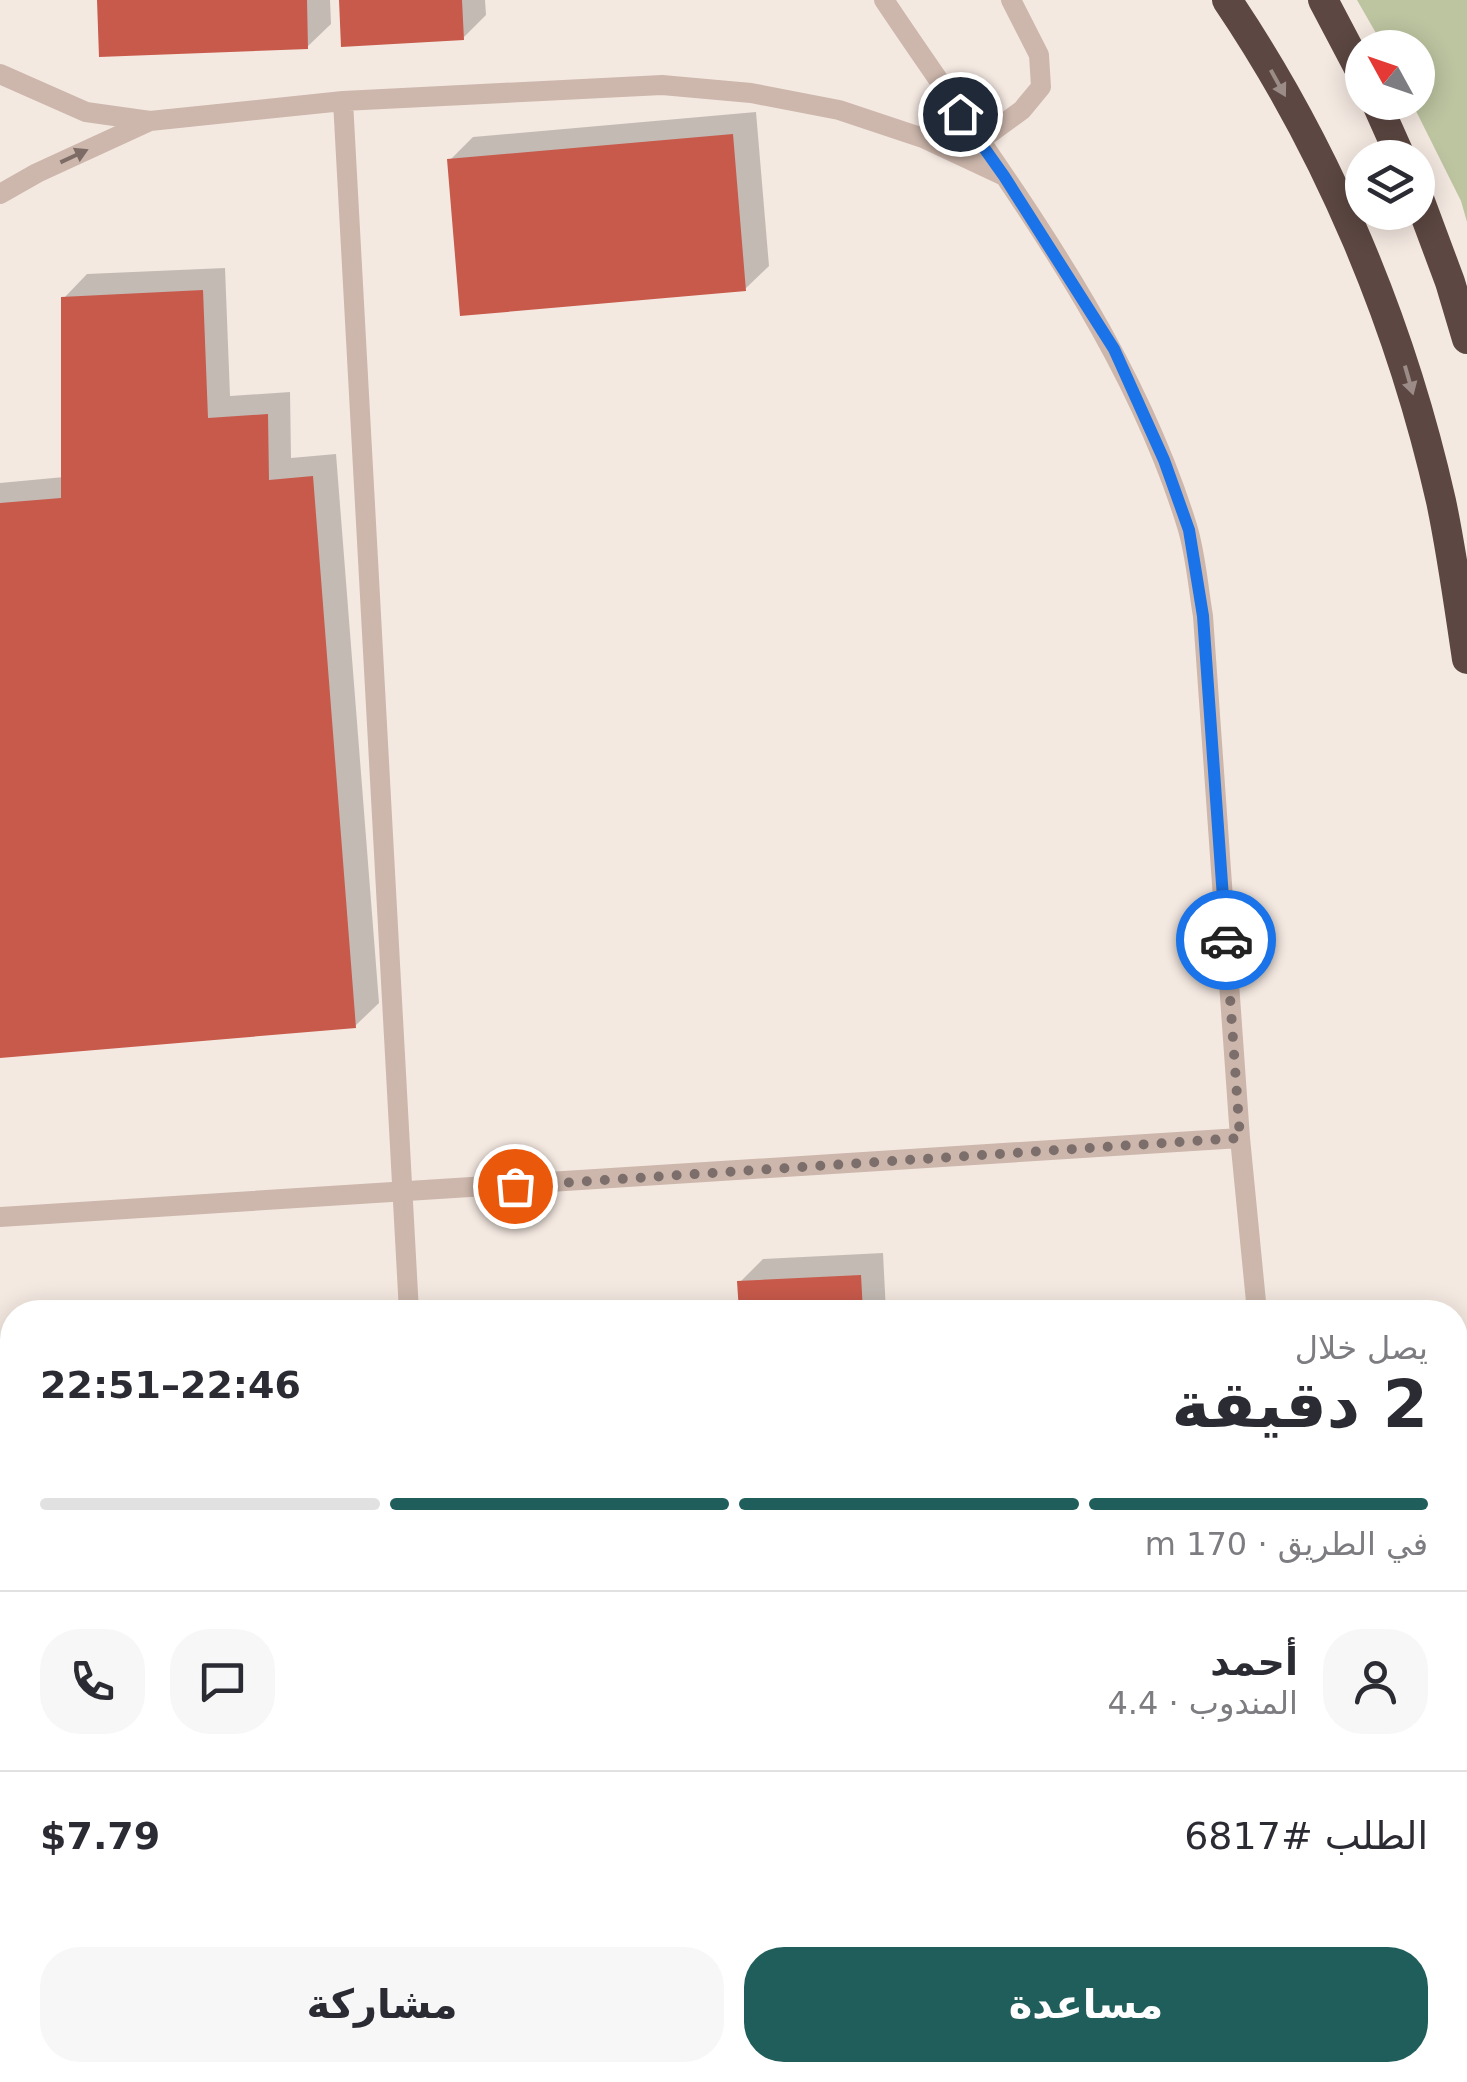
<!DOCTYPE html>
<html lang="ar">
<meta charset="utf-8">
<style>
body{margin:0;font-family:"DejaVu Sans",Vazirmatn,sans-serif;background:#f7f7f7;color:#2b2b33;direction:rtl;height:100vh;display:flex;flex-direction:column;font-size:38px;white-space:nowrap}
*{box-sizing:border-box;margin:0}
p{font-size:32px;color:#7c7c81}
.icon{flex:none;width:55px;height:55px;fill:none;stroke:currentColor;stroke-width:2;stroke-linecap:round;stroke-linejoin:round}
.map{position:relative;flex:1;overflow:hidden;direction:ltr}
.sheet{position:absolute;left:0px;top:1300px;width:1468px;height:782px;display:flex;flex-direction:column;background:#fff;border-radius:40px 40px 0 0;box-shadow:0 5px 25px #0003;direction:rtl}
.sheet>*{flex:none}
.needle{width:65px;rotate:310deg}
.fabs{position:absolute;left:1345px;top:30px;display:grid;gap:20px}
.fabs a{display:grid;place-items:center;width:90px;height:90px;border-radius:50%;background:#fff;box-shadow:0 5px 25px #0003;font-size:50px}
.pin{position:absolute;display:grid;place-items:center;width:85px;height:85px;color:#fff;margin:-42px;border:5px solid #fff;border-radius:50%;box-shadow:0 2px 10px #0007}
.courier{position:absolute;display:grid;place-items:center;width:100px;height:100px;margin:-50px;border:8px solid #1a73e8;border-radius:50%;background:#fff;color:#222;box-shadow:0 2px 12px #0007}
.overview em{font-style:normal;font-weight:700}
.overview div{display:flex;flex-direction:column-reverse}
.overview{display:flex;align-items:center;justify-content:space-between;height:170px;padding:0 40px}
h1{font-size:65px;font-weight:700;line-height:75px}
.bar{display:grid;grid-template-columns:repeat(4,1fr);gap:15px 10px;align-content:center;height:120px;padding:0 40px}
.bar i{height:12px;border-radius:8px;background:#e1e1e2}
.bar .active{background:#1f5e5a}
.bar p{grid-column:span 4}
.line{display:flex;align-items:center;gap:25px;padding:0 40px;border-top:2px solid #e1e1e2}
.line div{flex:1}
.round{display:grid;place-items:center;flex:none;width:105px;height:105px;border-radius:40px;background:#f7f7f7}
.cta{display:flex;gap:20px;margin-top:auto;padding:20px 40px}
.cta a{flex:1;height:115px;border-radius:40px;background:#1f5e5a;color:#fff;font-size:40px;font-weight:700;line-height:115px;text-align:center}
.cta a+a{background:#f7f7f7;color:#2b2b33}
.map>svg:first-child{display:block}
.green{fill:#bcc4a0}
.shadow{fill:#0003}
.building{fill:#c85a4b}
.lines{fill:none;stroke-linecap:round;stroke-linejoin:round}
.lane{stroke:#cdb7ac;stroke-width:20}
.highway{stroke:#5c4742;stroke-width:30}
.oneway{fill:#9c8c87}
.oneway2{fill:#7d6c65}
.done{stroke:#7c6f6b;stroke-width:10;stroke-dasharray:0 18}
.route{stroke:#1a73e8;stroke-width:12}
</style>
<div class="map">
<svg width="1467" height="2082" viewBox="0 0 1467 2082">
<rect width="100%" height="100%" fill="#f4e9e1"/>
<path class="green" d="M1357,0h110v222l-6,-21 -49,-98 6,-1v-54l-34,-1z"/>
<path class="shadow" d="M100,0h230l1,24 -24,23z
M341,0h144l1,15 -23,23z
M756,112l13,154 -24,23 -295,-129 23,-23z
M225,268l5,128 60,-4 1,66 45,-4 43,549 -24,23 -355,30v-573l64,-6v-179l23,-24z
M883,1253l3,59h-145l-1,-30 23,-23z
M12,1642v161l-12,-104v-45z
M12,1966v45l-3,-42z
M17,2070h93l1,6 -7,6h-86z"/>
<path class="building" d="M97,0h210l1,49 -209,8z
M339,0h123l2,40 -123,7z
M733,134l13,157 -286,25 -13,-157z
M203,290l5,128 60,-4 1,66 44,-4 43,552 -356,30v-555l61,-5v-201z
M861,1275l2,37h-124l-2,-31z
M12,1656v148h-2l-10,-84v-63z
M14,2070h72l1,12h-72z"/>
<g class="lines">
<path class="lane" d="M884,0c112,168 243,331 303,526 9,29 11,61 16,90l37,522 17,174
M0,74l86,38 64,9 193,-20 319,-16 89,8 88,17 84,28 79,37
M343,101l66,1211
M978,142l44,-32 19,-23 -2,-32 -28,-55
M0,194l37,-21 111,-51
M0,1217l1240,-79
M458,2070v12
M1331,2070l1,12"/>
<path class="highway" d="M1227,0c102,151 174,324 214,501 11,52 18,105 26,158
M1323,0l39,74
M1376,102l25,56
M1418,196l32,86 17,57"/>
</g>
<defs><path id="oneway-solid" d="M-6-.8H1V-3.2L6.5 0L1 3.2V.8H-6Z" transform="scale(2.5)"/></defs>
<g class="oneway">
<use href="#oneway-solid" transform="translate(1278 83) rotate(61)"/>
<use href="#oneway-solid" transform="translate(1409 380) rotate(74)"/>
</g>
<use class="oneway2" href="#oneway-solid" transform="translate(74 156) rotate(-25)"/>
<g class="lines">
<path class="done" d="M515,1186l725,-48 -14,-198"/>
<path class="route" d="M960,114l44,62 110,173 50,111 25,70 14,86 23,324"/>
</g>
</svg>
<div class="fabs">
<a><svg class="needle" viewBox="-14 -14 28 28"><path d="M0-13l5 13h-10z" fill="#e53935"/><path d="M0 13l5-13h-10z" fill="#7c7c81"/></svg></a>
<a><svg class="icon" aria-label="layers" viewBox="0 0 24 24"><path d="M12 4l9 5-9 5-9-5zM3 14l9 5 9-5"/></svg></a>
</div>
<div class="pin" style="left:515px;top:1186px;background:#ea580c"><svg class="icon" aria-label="bag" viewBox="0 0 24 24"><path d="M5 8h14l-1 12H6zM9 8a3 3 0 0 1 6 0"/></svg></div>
<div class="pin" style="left:960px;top:114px;background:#1f2937"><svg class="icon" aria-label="home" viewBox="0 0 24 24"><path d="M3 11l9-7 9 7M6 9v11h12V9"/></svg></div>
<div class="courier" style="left:1226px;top:940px"><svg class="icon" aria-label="car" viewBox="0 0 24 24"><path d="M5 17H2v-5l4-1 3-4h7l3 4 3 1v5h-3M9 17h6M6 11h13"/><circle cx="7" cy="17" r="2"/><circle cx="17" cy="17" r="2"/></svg></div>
<section class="sheet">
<div class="overview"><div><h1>2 دقيقة</h1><p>يصل خلال</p></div><em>22:46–22:51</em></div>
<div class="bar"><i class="active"></i><i class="active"></i><i class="active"></i><i></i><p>في الطريق · 170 m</p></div>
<div class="line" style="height:180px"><a class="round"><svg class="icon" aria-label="person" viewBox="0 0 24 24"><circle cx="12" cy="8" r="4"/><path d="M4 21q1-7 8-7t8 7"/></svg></a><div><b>أحمد</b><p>المندوب · 4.4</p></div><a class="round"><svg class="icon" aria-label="chat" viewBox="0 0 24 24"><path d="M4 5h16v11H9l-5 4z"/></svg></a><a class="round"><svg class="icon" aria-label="phone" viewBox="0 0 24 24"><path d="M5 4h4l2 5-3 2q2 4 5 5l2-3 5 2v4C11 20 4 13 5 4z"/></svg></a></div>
<div class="line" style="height:130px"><div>الطلب #6817</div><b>$7.79</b></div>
<div class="cta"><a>مساعدة</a><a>مشاركة</a></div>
</section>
</div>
